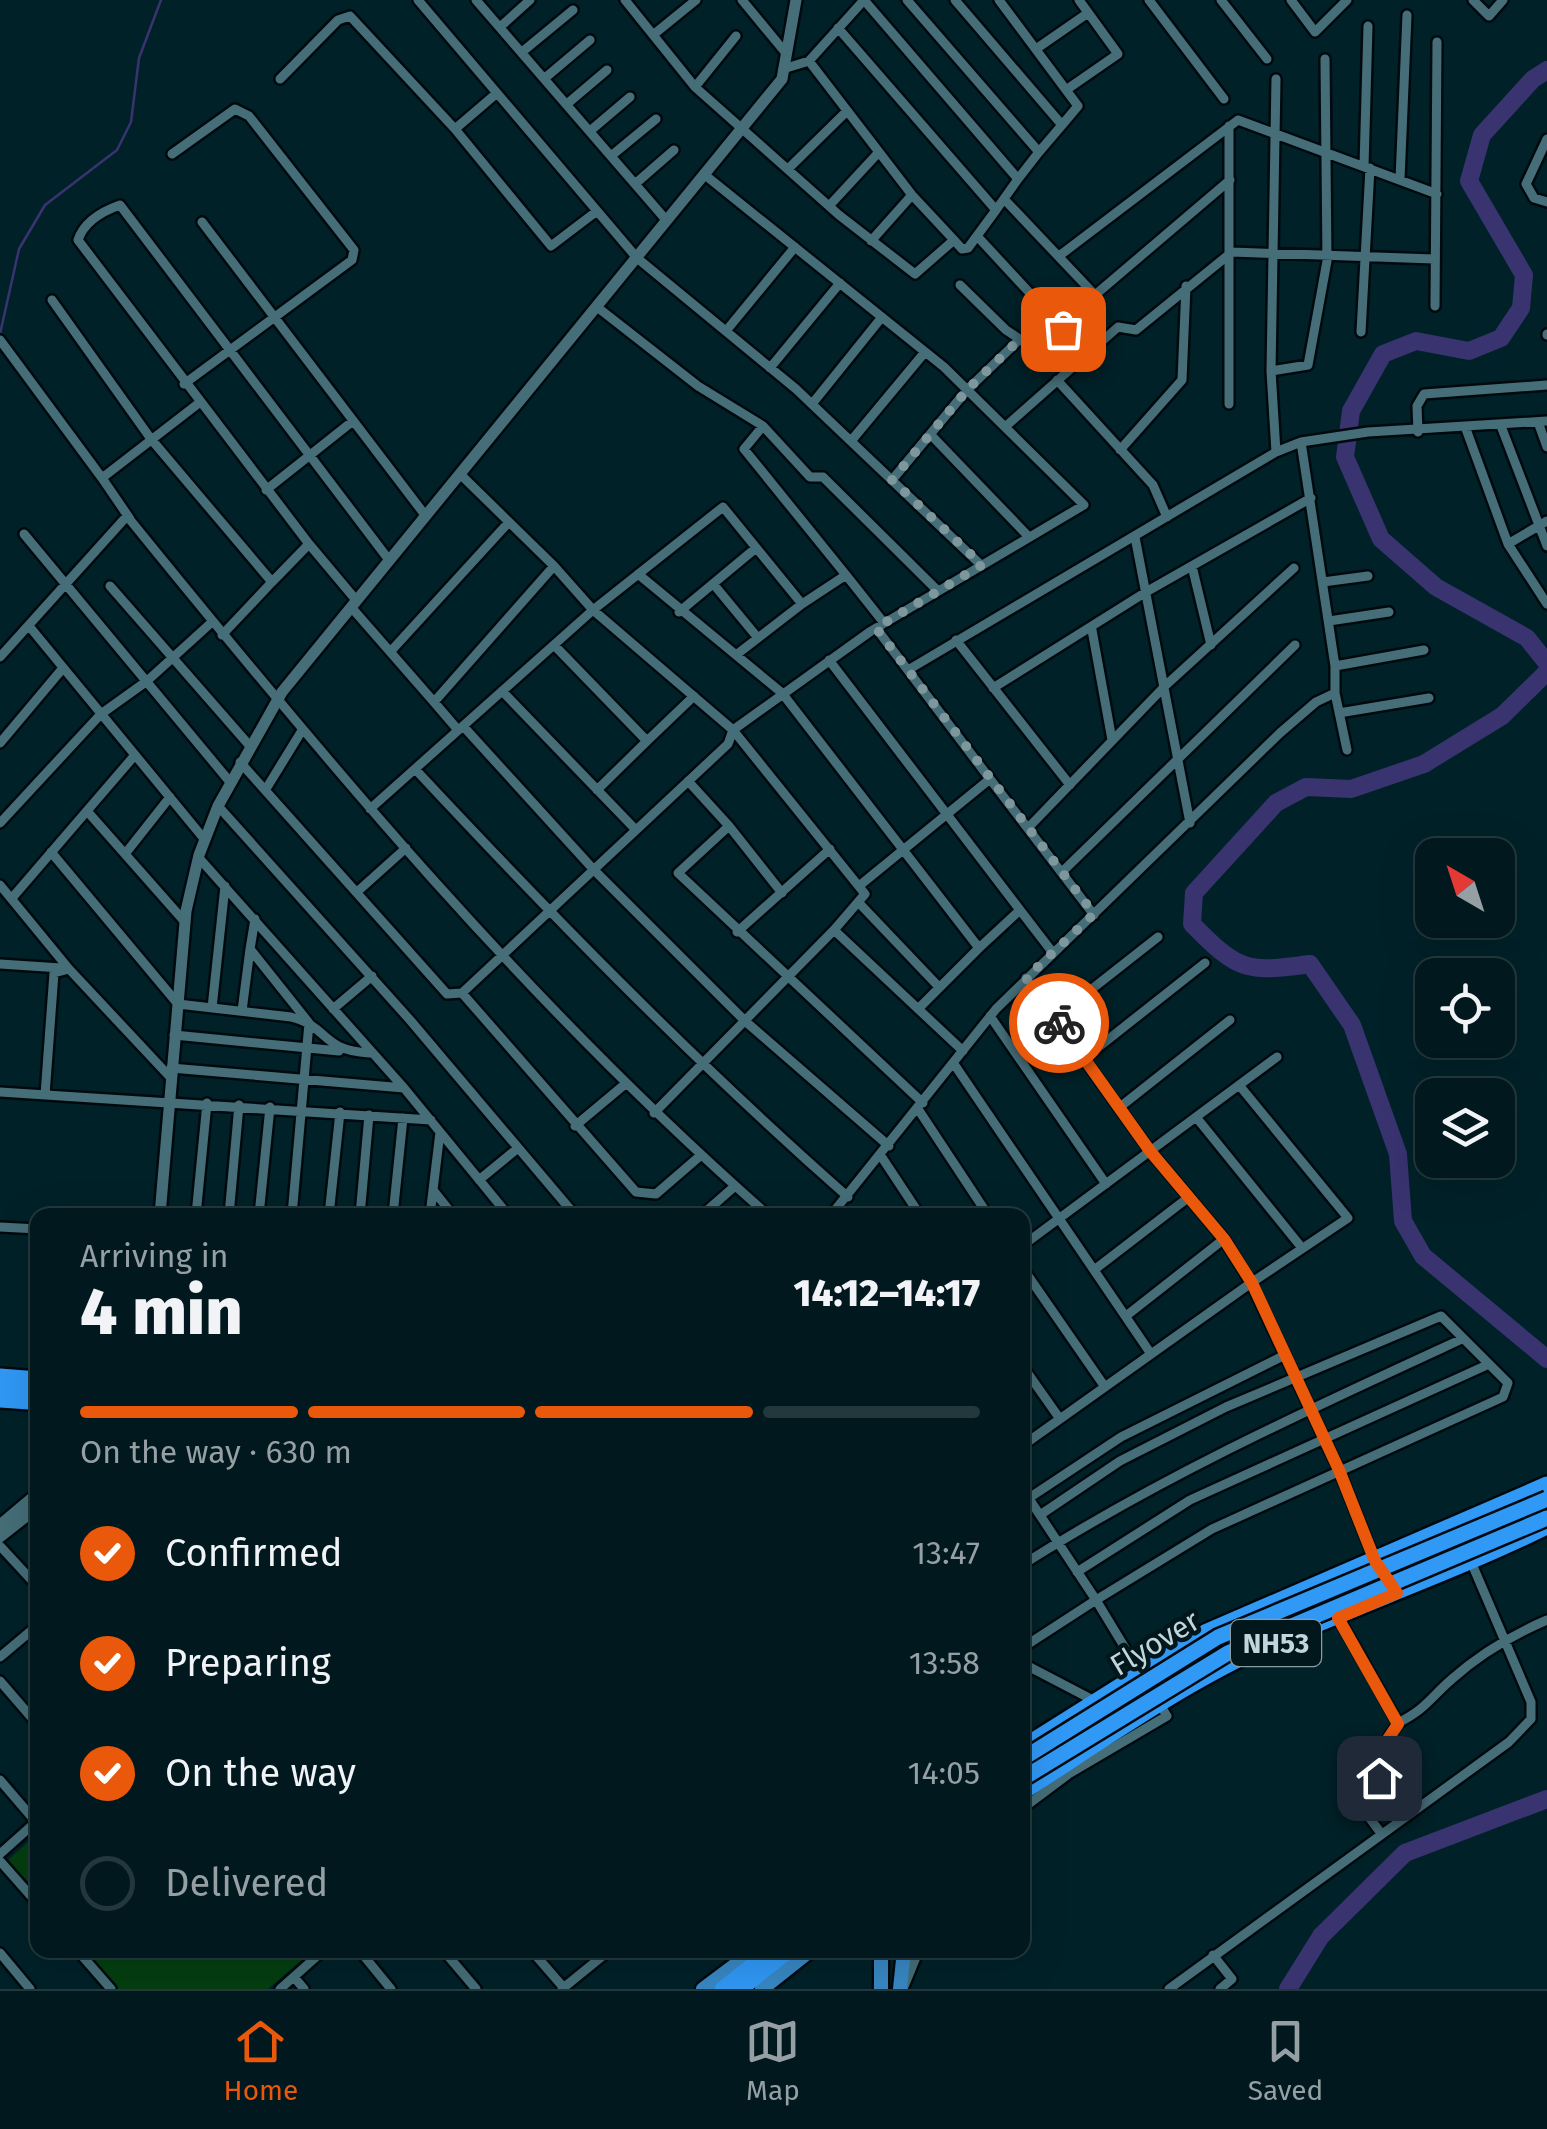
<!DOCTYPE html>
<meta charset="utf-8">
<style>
body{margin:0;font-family:"Fira Sans",sans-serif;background:#0b2227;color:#f1f3f6;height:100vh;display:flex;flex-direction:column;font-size:38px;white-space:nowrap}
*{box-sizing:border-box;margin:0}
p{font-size:32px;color:#96a0a4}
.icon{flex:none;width:55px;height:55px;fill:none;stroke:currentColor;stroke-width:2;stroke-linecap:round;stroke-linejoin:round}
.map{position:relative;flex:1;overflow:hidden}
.sheet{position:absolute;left:30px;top:1208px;width:1000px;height:750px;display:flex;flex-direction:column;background:#01191e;border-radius:20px;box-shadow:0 10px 40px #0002,0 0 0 2px #23383c}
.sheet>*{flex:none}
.needle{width:65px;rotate:321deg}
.tools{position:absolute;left:1415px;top:838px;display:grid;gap:20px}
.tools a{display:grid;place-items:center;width:100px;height:100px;border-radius:20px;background:#01191e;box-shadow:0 10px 40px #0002,0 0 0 2px #23383c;font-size:50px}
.pin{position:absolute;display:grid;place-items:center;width:85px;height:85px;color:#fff;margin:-42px;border-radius:20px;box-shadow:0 5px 15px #0006}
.courier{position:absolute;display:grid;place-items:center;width:100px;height:100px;margin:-50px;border:8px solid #ea580c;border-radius:50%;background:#fff;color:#222;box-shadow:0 2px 12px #0007}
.headline em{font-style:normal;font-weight:800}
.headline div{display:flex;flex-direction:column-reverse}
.headline{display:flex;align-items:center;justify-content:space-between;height:170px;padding:0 50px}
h1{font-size:65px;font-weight:800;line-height:75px}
.bar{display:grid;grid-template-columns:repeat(4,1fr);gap:15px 10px;align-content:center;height:120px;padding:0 50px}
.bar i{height:12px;border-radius:8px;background:#23383c}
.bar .active{background:#ea580c}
.bar p{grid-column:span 4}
ol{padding:0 50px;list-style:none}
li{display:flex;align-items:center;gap:30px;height:110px}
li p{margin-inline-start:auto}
li .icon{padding:10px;border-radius:50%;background:#ea580c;color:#fff;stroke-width:4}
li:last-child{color:#96a0a4}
li i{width:55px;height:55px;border:5px solid #23383c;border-radius:50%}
.menu{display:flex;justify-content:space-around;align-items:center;height:140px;border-top:2px solid #23383c;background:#01191e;font-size:28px;color:#96a0a4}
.menu a{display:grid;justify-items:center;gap:5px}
.menu .active{color:#ea580c}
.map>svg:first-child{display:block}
.green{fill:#043e10}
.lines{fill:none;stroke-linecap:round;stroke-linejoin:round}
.stream{stroke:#393370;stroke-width:2.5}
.river{stroke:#393370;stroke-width:18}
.street-casing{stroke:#000a0e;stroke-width:14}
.secondary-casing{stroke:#000a0e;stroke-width:16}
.primary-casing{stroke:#000a0e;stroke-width:19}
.highway-casing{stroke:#000a0e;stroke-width:20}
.street{stroke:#456e78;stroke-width:9}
.secondary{stroke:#456e78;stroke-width:11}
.primary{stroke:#3887c3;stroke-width:14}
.highway{stroke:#3098f5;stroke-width:15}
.highway-bridge-casing{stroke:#000a0e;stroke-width:20;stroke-linecap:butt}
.highway-bridge{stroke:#3098f5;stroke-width:15}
.done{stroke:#7d979d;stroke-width:10;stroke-dasharray:0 18}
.route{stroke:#ea580c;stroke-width:12}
.labels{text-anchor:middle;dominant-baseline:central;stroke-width:9;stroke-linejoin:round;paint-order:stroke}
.shield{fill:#02171c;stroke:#879da2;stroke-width:2.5}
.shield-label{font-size:28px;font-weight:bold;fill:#c0d6dc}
.street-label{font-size:30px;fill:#c0d6dc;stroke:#02171c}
</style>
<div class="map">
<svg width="1547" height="1989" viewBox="0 0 1547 1989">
<rect width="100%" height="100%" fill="#012128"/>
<path class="green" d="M37,1834v63l-31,-35z
M84,1950h229l-45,39h-150z"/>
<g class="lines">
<path class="stream" d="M0,334l19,-85 26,-44 72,-55 14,-28 8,-64 22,-58"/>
<path class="river" d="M1547,70l-14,9 -51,56 -13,46 55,94 -3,33 -20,30 -32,13 -53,-10 -33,13 -32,57 -6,46 36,82 55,48 91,51 20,25
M1547,672l-45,44 -78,48 -73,25 -45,-2 -30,16 -82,90 -2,31c46,47 54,49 118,40l42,61 46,129 5,67 20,35 124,103
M1288,1989l33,-53 84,-83 142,-54"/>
<g class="street-casing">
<path id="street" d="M418,0l219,258 159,131 185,176
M476,0l191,221
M625,0l70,87 144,128 76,59 39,-34 -42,-45 -103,-134 55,-61 154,179 -22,31
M742,0l43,52
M907,0l132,152 -21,27
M955,0l107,125 -23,27
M999,0l79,106 -16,19
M1149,0l75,99
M1221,0l46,59
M1291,0l24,32 32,-32
M1473,0l16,16 14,-16
M500,27l30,-27
M838,28l158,182 -28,38 -6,1 -8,-9
M653,35l43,-35
M1036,49l52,-36
M522,52l51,-42
M783,69l26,-8
M545,78l45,-38
M280,79l58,-59 12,-4 105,113 96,117 46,-35
M695,87l41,-51
M1066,90l52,-36 -39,-54
M567,104l40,-34
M1229,126v278
M455,129l42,-36
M590,131l40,-34
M1547,139l-21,45 8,14 13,4
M172,154l63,-45 14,7 105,134 -2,10 -168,124
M611,156l45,-37
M1364,166l4,-140
M788,169l59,-58
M1400,179l7,-164
M635,184l39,-34
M1004,199l91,96
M829,206l50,-54
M202,222l223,293
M977,236l86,93
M871,241l41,-46
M1059,256l179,-136 199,74
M960,285l46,45 35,23 54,-58 135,-115
M52,300l99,139 121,143 -50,53
M1435,306l2,-264
M597,307l101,79 65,40
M726,331l69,-84
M1361,332l9,-164
M1547,334v1
M0,340l102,138
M770,368l70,-85
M1271,371l37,-6 19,-104 -2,-202
M1057,380l96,105 14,32
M812,404l70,-87
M1538,422l9,25
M1501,426l46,120
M1005,427l113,-100 18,3 96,-78 202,7
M1466,429l42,115
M1418,432l-1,-26 7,-12 123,-9
M931,435l98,102
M851,441l74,-89
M1301,442l67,-10 179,-11
M1120,450l62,-70 4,-94
M892,480l75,-90 53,-51
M266,490l87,-69
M130,519l-28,-41 97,-75
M1547,521l-39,23 39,60
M24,534l206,248
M1135,537l55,286
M309,544l47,56
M554,566l39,44 140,120 132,164 -31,36
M1192,566l19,79
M638,574l144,119 197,255 -61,61
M846,575l38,48
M272,582l37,-38 -231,-304c6,-18 25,-29 42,-35l269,355
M1323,582l45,-6
M110,586l139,159
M715,586l43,52
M351,607l83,95 120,-136 -94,-92
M679,612l77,-64
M1329,621l60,-9
M29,626l176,214
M1092,630l20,110
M956,640l114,145
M554,645l93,96 -50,49
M391,651l118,-129
M736,655l66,-51
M0,657l127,-141c201,248 401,488 641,699
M829,660l191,250 -41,38
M1335,666l89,-16
M908,670l368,-218
M993,688l153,-96 165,-94
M502,691l134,139
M1335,693l12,57
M434,702l24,28
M1339,713l90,-15
M463,726l131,144 151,151 144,125
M647,741l47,-45
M0,743l63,-75
M240,762l207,232 15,-1 266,-249 5,-14 138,-99 213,-126 -140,-138 -239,-192
M415,769c139,149 280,293 433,428
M990,779l104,136
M688,781l41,45 -51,47 245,230
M266,789l35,-57
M218,806l192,214 165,195
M370,809l223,-199 130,-103 79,97 44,-29 -102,-126 19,-23 47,51h13l115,114
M87,811l98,111
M0,823l101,-109 46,-33 65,-59
M729,826l53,67
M1028,828l137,-142 129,-118
M51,852l127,152 113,13c39,10 29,33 78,36
M125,854l45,-57
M199,858l205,230 104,127
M1062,872l233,-227
M0,885l69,84 102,109
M859,886l131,-107 -114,-151
M357,892l49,-44
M12,898l123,-143
M859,903l80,84
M1020,910l33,43
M255,919l-5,30 59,74 -17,192
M737,932l93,-83
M0,964l61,4
M462,993l174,199 20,2 44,-38
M212,1008l13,-122
M333,1009l39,-33
M242,1011l8,-62
M990,1016l116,168
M1055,1018l103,-81
M174,1035l165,16
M1086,1057l119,-94
M954,1064l197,290
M171,1068l233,20
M1239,1085l109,133 -97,65 88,187 36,91 17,25
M0,1092l431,28
M45,1095l9,-122 15,-4
M1120,1107l110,-87
M918,1109l70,106
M654,1113l180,-183 129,121
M1196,1117l106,131
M575,1126l49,-41
M881,1156l39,59
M479,1180l39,-32
M433,1190l20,25
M196,1215l11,-112
M229,1215l10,-110
M259,1215l11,-108
M329,1215l11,-103
M360,1215l9,-100
M393,1215l10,-97
M430,1215l10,-83
M702,1215l33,-29
M831,1215l165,-206 284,-276 36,-31 19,-9v-27l-34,-224 -25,10 -5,-81 5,-292
M0,1227l38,2
M1022,1246l255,-189
M1022,1267l83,120
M1094,1270l95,-73
M1126,1316l98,-77
M1022,1365l38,54
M1022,1446l229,-163 -27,-44 -74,-88 -124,-173
M1022,1488l74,112 -74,48
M1029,1498l92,-61 164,-82
M1040,1515l80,-54 106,-54 215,-91 67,67 -5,14 -291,132 -116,71 43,71 -4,3
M0,1546l38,41
M1022,1565c142,-90 288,-156 440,-226
M1077,1572l113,-72 297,-135
M1338,1617l60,106 -16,25 6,12 -25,49 17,23
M0,1657l38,-32
M1022,1663l69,36
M0,1681l38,44
M1398,1723c29,-15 31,-24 54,-44 29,-26 60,-44 95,-59
M0,1780l36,42
M1022,1809l48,-36 97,-57 -8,-13
M0,1854l38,-34
M0,1861l38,43
M77,1950l34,39
M359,1950l32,39
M443,1950l33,39
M531,1950l33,38
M0,1953l30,36
M1213,1955l19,24 -12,10
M294,1977l10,12
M280,1989l44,-39
M562,1989l48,-39
M903,1989l16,-39
M1169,1989l340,-247 22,-23v-17l-59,-138"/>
</g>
<g class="secondary-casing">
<path id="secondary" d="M160,1215l26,-304 13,-56 19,-49 64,-114 500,-613 14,-79
M0,1525l38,-32
M0,1537l38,-30"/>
</g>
<g class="primary-casing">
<path id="primary" d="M703,1989l52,-39
M762,1989l49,-39
M881,1989v-39
M900,1989l4,-39"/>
</g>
<g class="highway-casing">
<path id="highway" d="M0,1376l38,3
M0,1389l38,3
M0,1400l29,2
M1022,1747l183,-115 342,-148
M1022,1793c79,-51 158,-107 243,-146 94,-42 190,-75 282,-120
M722,1989l49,-39
M741,1989l49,-39"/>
</g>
<use href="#street" class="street"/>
<use href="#secondary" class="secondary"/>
<use href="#primary" class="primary"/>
<use href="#highway" class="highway"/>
<g class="highway-bridge-casing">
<path id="highway-bridge" d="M1022,1759l196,-122 329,-138
M1022,1779l206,-126 319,-135"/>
</g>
<use href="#highway-bridge" class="highway-bridge"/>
</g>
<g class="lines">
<path class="done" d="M1059,1023l-33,-45 68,-64 -218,-286 106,-63 -90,-85 75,-90 53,-51 21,14 22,-24"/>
<path class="route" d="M1059,1023l91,128 74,88 28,44 87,187 36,91 22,32 -59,25 60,106 -16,24 6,12 -9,18"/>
</g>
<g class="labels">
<rect class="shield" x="1231" y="1620" width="90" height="46" rx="8"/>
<g class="shield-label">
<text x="1276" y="1643">NH53</text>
</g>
<g class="street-label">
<text transform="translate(1155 1643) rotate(-31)">Flyover</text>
</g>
</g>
</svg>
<div class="tools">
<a><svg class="needle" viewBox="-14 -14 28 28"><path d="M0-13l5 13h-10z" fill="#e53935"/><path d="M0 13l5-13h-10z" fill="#96a0a4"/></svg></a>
<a><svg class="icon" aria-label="locate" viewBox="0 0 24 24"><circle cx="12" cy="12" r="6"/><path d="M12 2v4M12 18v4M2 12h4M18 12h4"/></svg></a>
<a><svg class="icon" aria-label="layers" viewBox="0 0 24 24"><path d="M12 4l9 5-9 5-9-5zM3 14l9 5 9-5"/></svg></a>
</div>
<div class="pin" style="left:1063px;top:329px;background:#ea580c"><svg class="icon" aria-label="bag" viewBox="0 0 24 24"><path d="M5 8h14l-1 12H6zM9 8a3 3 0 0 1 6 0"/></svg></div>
<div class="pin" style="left:1379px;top:1778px;background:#1f2937"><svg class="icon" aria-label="home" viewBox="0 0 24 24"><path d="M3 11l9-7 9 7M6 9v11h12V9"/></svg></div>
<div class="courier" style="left:1059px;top:1023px"><svg class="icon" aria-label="bike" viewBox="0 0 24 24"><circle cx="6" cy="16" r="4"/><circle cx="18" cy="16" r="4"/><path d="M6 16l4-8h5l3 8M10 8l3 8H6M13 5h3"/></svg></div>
<section class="sheet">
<div class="headline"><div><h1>4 min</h1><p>Arriving in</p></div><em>14:12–14:17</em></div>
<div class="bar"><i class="active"></i><i class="active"></i><i class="active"></i><i></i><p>On the way · 630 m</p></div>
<ol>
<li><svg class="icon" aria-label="check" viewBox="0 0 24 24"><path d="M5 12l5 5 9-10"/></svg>Confirmed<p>13:47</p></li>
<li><svg class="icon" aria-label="check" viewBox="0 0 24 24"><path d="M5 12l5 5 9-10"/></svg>Preparing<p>13:58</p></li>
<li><svg class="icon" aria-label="check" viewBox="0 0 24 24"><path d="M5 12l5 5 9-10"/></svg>On the way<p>14:05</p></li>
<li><i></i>Delivered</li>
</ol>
</section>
</div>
<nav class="menu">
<a class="active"><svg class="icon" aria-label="home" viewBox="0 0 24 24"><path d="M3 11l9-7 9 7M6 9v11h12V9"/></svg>Home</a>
<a><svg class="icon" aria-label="map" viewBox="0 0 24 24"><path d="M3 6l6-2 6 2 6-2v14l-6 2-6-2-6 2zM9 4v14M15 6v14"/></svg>Map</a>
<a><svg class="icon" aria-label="saved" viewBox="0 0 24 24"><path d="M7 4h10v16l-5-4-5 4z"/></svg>Saved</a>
</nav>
